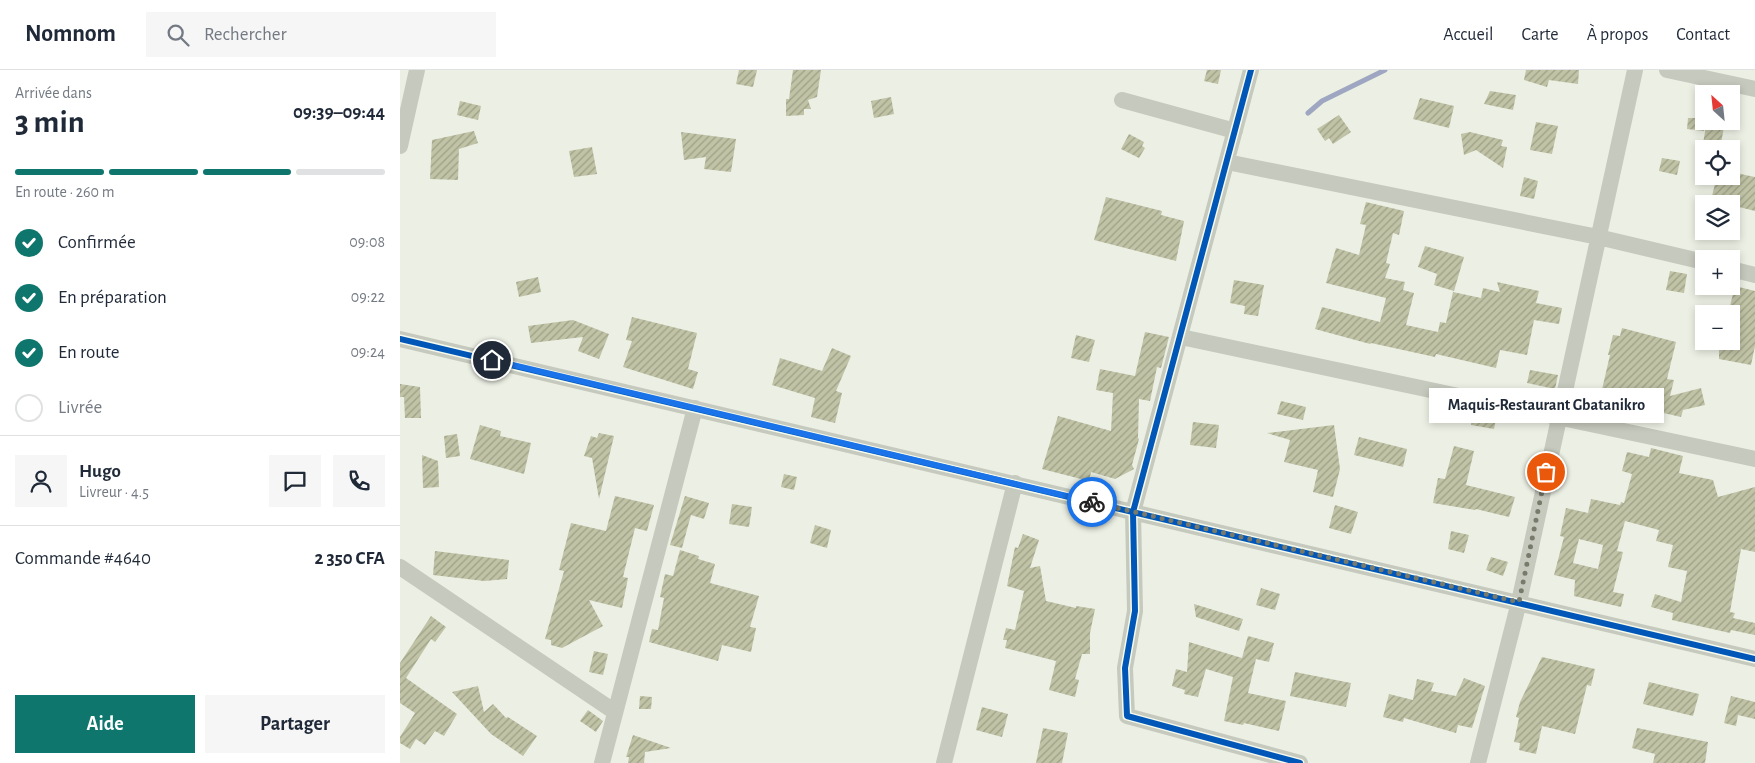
<!DOCTYPE html>
<html lang="fr">
<meta charset="utf-8">
<style>
body{margin:0;font-family:"Alegreya Sans",sans-serif;background:#f6f6f7;color:#1f2937;height:100vh;display:flex;flex-direction:column;font-size:19px;white-space:nowrap}
*{box-sizing:border-box;margin:0}
p{font-size:16px;color:#747a83}
.icon{flex:none;width:28px;height:28px;fill:none;stroke:currentColor;stroke-width:2;stroke-linecap:round;stroke-linejoin:round}
.map{position:relative;flex:1;overflow:hidden}
.drawer{display:flex;flex-direction:column;background:#fff;width:400px}
.drawer>*{flex:none}
.needle{width:32px;rotate:333deg}
.controls{position:absolute;left:1295px;top:15px;display:grid;gap:10px}
.controls a{display:grid;place-items:center;width:45px;height:45px;border-radius:0px;background:#fff;box-shadow:0 2px 8px #0003;font-size:25px}
.pin{position:absolute;display:grid;place-items:center;width:42px;height:42px;color:#fff;margin:-21px;border:2px solid #fff;border-radius:50%;box-shadow:0 1px 5px #0007}
.courier{position:absolute;display:grid;place-items:center;width:50px;height:50px;margin:-25px;border:4px solid #1a73e8;border-radius:50%;background:#fff;color:#222;box-shadow:0 1px 6px #0007}
.bubble{position:absolute;height:35px;border-radius:0px;background:#fff;box-shadow:0 2px 8px #0003;font-size:16px;font-weight:600;line-height:35px;text-align:center}
.overview em{font-style:normal;font-weight:600}
.overview div{display:flex;flex-direction:column-reverse}
.overview{display:flex;align-items:center;justify-content:space-between;height:85px;padding:0 15px}
h1{font-size:32px;font-weight:600;line-height:38px}
.bar{display:grid;grid-template-columns:repeat(4,1fr);gap:8px 5px;align-content:center;height:60px;padding:0 15px}
.bar i{height:6px;border-radius:4px;background:#e0e1e3}
.bar .selected{background:#0f766e}
.bar p{grid-column:span 4}
.line{display:flex;align-items:center;gap:12px;padding:0 15px;border-top:1px solid #e0e1e3}
.line div{flex:1}
.round{display:grid;place-items:center;flex:none;width:52px;height:52px;border-radius:0px;background:#f6f6f7}
ol{padding:0 15px;list-style:none}
li{display:flex;align-items:center;gap:15px;height:55px}
li p{margin-inline-start:auto}
li .icon{padding:5px;border-radius:50%;background:#0f766e;color:#fff;stroke-width:4}
li:last-child{color:#747a83}
li i{width:28px;height:28px;border:2px solid #e0e1e3;border-radius:50%}
.primary-button{display:flex;gap:10px;margin-top:auto;padding:10px 15px}
.primary-button a{flex:1;height:58px;border-radius:0px;background:#0f766e;color:#fff;font-size:20px;font-weight:600;line-height:58px;text-align:center}
.primary-button a+a{background:#f6f6f7;color:#1f2937}
header{display:flex;align-items:center;gap:30px;box-sizing:border-box;height:70px;padding:0 25px;background:#fff;border-bottom:1px solid #e0e1e3}
header strong{font-size:24px}
nav{display:flex;gap:28px;margin-inline-start:auto;font-size:18px}
.search{width:350px;height:45px;background:#f6f6f7;display:flex;align-items:center;gap:12px;box-sizing:border-box;padding:0 18px;border-radius:0px;color:#747a83;font-size:19px}
main{display:flex;flex:1;min-height:0}
.map>svg:first-child{display:block}
.lines{fill:none;stroke-linecap:round;stroke-linejoin:round}
.stream{stroke:#9fa6c1;stroke-width:5}
.building{fill:url(#building-hatch);fill-rule:evenodd}
.minor{stroke:#c6c9bd;stroke-width:16}
.cycleway-casing{stroke:#f6fbed;stroke-width:9}
.cycleway{stroke:#0057b8;stroke-width:6}
.done{stroke:#787a6b;stroke-width:5;stroke-dasharray:0 9}
.route{stroke:#1a73e8;stroke-width:6}
</style>
<header>
<strong>Nomnom</strong>
<div class="search"><svg class="icon" aria-label="search" viewBox="0 0 24 24"><circle cx="10" cy="10" r="6"/><path d="M15 15l6 6"/></svg>Rechercher</div>
<nav><a>Accueil</a><a>Carte</a><a>À propos</a><a>Contact</a></nav>
</header>
<main>
<section class="drawer">
<div class="overview"><div><h1>3 min</h1><p>Arrivée dans</p></div><em>09:39–09:44</em></div>
<div class="bar"><i class="selected"></i><i class="selected"></i><i class="selected"></i><i></i><p>En route · 260 m</p></div>
<ol>
<li><svg class="icon" aria-label="check" viewBox="0 0 24 24"><path d="M5 12l5 5 9-10"/></svg>Confirmée<p>09:08</p></li>
<li><svg class="icon" aria-label="check" viewBox="0 0 24 24"><path d="M5 12l5 5 9-10"/></svg>En préparation<p>09:22</p></li>
<li><svg class="icon" aria-label="check" viewBox="0 0 24 24"><path d="M5 12l5 5 9-10"/></svg>En route<p>09:24</p></li>
<li><i></i>Livrée</li>
</ol>
<div class="line" style="height:90px"><a class="round"><svg class="icon" aria-label="person" viewBox="0 0 24 24"><circle cx="12" cy="8" r="4"/><path d="M4 21q1-7 8-7t8 7"/></svg></a><div><b>Hugo</b><p>Livreur · 4.5</p></div><a class="round"><svg class="icon" aria-label="chat" viewBox="0 0 24 24"><path d="M4 5h16v11H9l-5 4z"/></svg></a><a class="round"><svg class="icon" aria-label="phone" viewBox="0 0 24 24"><path d="M5 4h4l2 5-3 2q2 4 5 5l2-3 5 2v4C11 20 4 13 5 4z"/></svg></a></div>
<div class="line" style="height:65px"><div>Commande #4640</div><b>2 350 CFA</b></div>
<div class="primary-button"><a>Aide</a><a>Partager</a></div>
</section>
<div class="map">
<svg width="1355" height="693" viewBox="0 0 1355 693">
<defs>
<pattern id="building-hatch" width="6" height="6" patternUnits="userSpaceOnUse" patternTransform="scale(1.25)"><rect width="6" height="6" fill="#c1c3a6"/><path d="M-1 1l2-2M0 6l6-6M5 7l2-2" fill="none" stroke="#9ea087"/></pattern>
</defs>
<rect width="100%" height="100%" fill="#ecf0e4"/>
<g class="lines">
<path class="stream" d="M908,43l14,-12 63,-31"/>
</g>
<path class="building" d="M339,0h18l-4,17 -17,-3z
M393,0h28l-4,27 -9,3 3,9h-7v6l-18,1v-17h3z
M807,0h14l-3,14 -14,-3z
M1126,0h53l-1,14 -29,-4 -2,7 -23,-7z
M1090,21l26,4 -3,15 -29,-6z
M491,27l3,17 -20,4 -3,-17z
M1020,28l34,8 -5,22 -36,-9z
M60,31l21,5 -3,14 -21,-5z
M939,45l12,17 -18,12 -4,-6 -4,3 -8,-12z
M1288,48h16v13l-17,-2z
M1307,51h18l-5,28h-18z
M1136,52l22,4 -6,28 -22,-4z
M74,61l4,12 -19,6 -1,31 -28,-1 2,-39z
M281,62l55,7 -5,33 -27,-3 2,-12 -22,3z
M1070,62l33,8 -2,6 6,1 -4,21 -27,-18 -12,5 -3,-21z
M729,64l15,8 -2,4 3,2 -6,10 -18,-9z
M192,77l5,27 -23,3 -5,-26z
M1262,88l18,3 -3,14 -18,-4z
M1331,102l24,5v34l-24,-6v-1l-20,-4 6,-24h14z
M1124,107l14,4 -4,18 -14,-3z
M706,127l56,14 -1,4 23,6 -8,40 -82,-21z
M966,132l38,9 -5,24 -6,-2 -7,30 4,1 -5,14 20,4 -2,8 11,3 -8,32 32,7 2,-10 6,1 7,-31 28,6 2,-10 17,4 -3,-10 42,9 -3,12 26,5 -3,16 -25,-4 -7,35 -27,-5 -4,18 -60,-14 -1,3 -64,-14 -1,1 -55,-15 7,-22 58,15 6,-24 -60,-15 10,-35 23,7 7,-30 -6,-1z
M1025,176l39,11 -10,34 -20,-6 3,-11 -19,-7z
M1270,201l17,3 -3,19 -18,-3z
M138,207l3,15 -22,5 -3,-15z
M834,210l30,5 -6,31 -14,-2 1,-8 -15,-3z
M1335,216l20,5v55l-4,19 -32,-6v-18h12v-27h-3z
M232,247l65,16 -9,36 10,3 -5,17 -70,-22 9,-26 -6,-1z
M173,250l36,14 -10,25 -21,-8 5,-14 -52,6 -3,-17z
M1222,258l54,14 -9,37 7,1 -4,16 31,-8 4,17 -22,5 -2,7 -22,-5v1l-59,-15 10,-43h-2l5,-20 7,1z
M745,262l24,5 -8,31 -4,-1 -7,34 -11,-2 -1,39 1,1 -7,26 2,4 -19,10 -24,-7 -2,9 -47,-12 16,-53 53,15 2,-38 -17,-3 4,-21 35,7z
M676,265l19,5 -6,22 -18,-4z
M432,278l19,8 -15,35 6,2 -7,30 -24,-6 4,-19 -43,-13 8,-27 42,13z
M1130,300l28,5 -3,14 -28,-6z
M0,314l20,3 1,31h-16l-1,-21h-4z
M881,331l25,6 -3,13 -26,-6z
M1074,340l23,4 -3,15 -23,-4z
M793,352l26,3 -3,23 -26,-3z
M80,355l21,6 -1,5 31,7 -7,31 -54,-15z
M934,355l6,44 -7,28 -20,-5 5,-22 -34,-8 6,-22 -23,-7z
M199,363l15,3 -15,63 -7,-41 -8,-2 7,-20 6,2z
M57,364l3,22 -14,2 -2,-22z
M959,367l48,12 -4,18 -49,-12z
M1054,376l20,5 -8,34 49,12 -6,20 -33,-8 -1,1 -42,-7 5,-25 7,1z
M1251,378l32,8 -4,17 34,7 5,17 37,-10v65l-14,-3 -11,63 5,1 -2,5 22,5v12l-24,-5 -1,3 -58,-13 1,-7 -22,-6 4,-13 26,8 6,-31 -19,-4 5,-22 -17,-4 3,-11 -34,-9 -8,30 6,1 -10,40 11,2 -3,13 -47,-11 1,-16 -21,-5 10,-38 -4,-1 6,-28 22,5 3,-14 29,6 1,-3 3,1 8,-29 -10,-3 5,-19 22,5zM1179,469l24,6 -5,24 -25,-6z
M22,385l16,6 1,26 -16,1z
M384,404l13,3 -3,13 -13,-3z
M215,426l39,9 -7,26 -12,-3 -12,49 5,1 -6,30 -33,-8 14,26 -41,22 -11,-3v-5l-6,-1 19,-68 -5,-1 12,-47 35,8z
M285,426l24,7 -5,16 -13,-4 -9,33 -12,-3z
M332,434l20,3 -3,20 -20,-3z
M935,435l23,7 -7,22 -22,-6z
M415,455l16,5 -4,18 -17,-5z
M1051,461l18,4 -5,18 -16,-4z
M623,464l16,6 -9,28 10,-2 6,35 30,7v-2l19,3 -5,24v21h-8l-7,25 4,1 -4,17 -26,-7 7,-29 -51,-13 2,-8h-4l3,-12 9,2 9,-39 -17,-5 8,-39 3,1z
M280,480l19,6 -1,3 17,5 -5,19 49,13 -9,31 6,1 -5,24 -29,-7 -4,16 -69,-19 3,-13 6,1 6,-32 -4,-1 5,-23 8,2z
M35,481l74,9 -2,19 -23,2 -51,-6z
M1091,487l17,5 -5,14 -17,-6z
M861,518l19,6 -5,16 -19,-5z
M794,534l49,15 -4,12 -43,-14z
M31,546l15,11 -11,15 -4,-3 -25,39 51,36 -13,22 -9,-5 -10,14 -9,-6 -6,10 -10,-6v-6l15,-24 -15,-10v-40z
M848,566l26,7 -5,19 -13,-3 -8,34 38,8 -7,30 -35,-8 -1,2 -19,-4 9,-44 -27,-8 -8,28 -14,-3 1,-4 -13,-4 4,-17 11,3 2,-30 53,16z
M194,581l14,3 -5,21 -14,-3z
M1142,587l53,12 -4,17 -4,-1 -12,49 -33,-8 -6,28 -17,-4 1,-7 -6,-1 5,-24 -3,-1 4,-15z
M895,602l56,11 -5,24 -56,-11z
M1064,608l21,8 -13,42 -14,-3 -2,8 -52,-15 -1,4 -20,-5 6,-23 24,6 4,-21 17,4 -3,8 25,5z
M1249,612l50,12 -6,22 -50,-12z
M78,616l6,26 9,-8 13,14 2,-1 29,19 -14,20 -32,-22 -39,-42z
M240,626l12,1 -1,12h-12z
M1331,626l24,6v17l-17,-4 -2,11 -12,-3z
M582,637l26,7 -6,23 -26,-7z
M188,640l15,11 -7,11 -16,-11z
M643,658l25,5 -6,30h-26z
M1237,658l71,14 -3,21h-52l2,-9 -23,-6z
M233,665l38,13 -26,4 -1,11h-16l1,-6h-3z"/>
<g class="lines">
<path class="minor" d="M851,0l-118,442 2,99 -10,57 2,48 173,47
M1267,0l88,19
M722,30l113,31
M0,76l17,-76
M827,92l371,75 106,25
M1331,199l24,6
M781,267l574,122
M0,269l1355,320
M0,497l215,145
M202,693l93,-355
M544,693l71,-280
M1078,693l41,-161 116,-532"/>
<g class="cycleway-casing">
<path id="cycleway" d="M851,0l-118,442 2,99 -10,57 2,48 173,47
M0,269l1355,320"/>
</g>
<use href="#cycleway" class="cycleway"/>
</g>
<g class="lines">
<path class="done" d="M692,432l427,100 27,-130"/>
<path class="route" d="M92,290l600,142"/>
</g>
</svg>
<div class="controls">
<a><svg class="needle" viewBox="-14 -14 28 28"><path d="M0-13l5 13h-10z" fill="#e53935"/><path d="M0 13l5-13h-10z" fill="#747a83"/></svg></a>
<a><svg class="icon" aria-label="locate" viewBox="0 0 24 24"><circle cx="12" cy="12" r="6"/><path d="M12 2v4M12 18v4M2 12h4M18 12h4"/></svg></a>
<a><svg class="icon" aria-label="layers" viewBox="0 0 24 24"><path d="M12 4l9 5-9 5-9-5zM3 14l9 5 9-5"/></svg></a>
<a>+</a>
<a>−</a>
</div>
<div class="pin" style="left:1146px;top:402px;background:#ea580c"><svg class="icon" aria-label="bag" viewBox="0 0 24 24"><path d="M5 8h14l-1 12H6zM9 8a3 3 0 0 1 6 0"/></svg></div>
<div class="pin" style="left:92px;top:290px;background:#1f2937"><svg class="icon" aria-label="home" viewBox="0 0 24 24"><path d="M3 11l9-7 9 7M6 9v11h12V9"/></svg></div>
<div class="courier" style="left:692px;top:432px"><svg class="icon" aria-label="bike" viewBox="0 0 24 24"><circle cx="6" cy="16" r="4"/><circle cx="18" cy="16" r="4"/><path d="M6 16l4-8h5l3 8M10 8l3 8H6M13 5h3"/></svg></div>
<div class="bubble" style="left:1029px;top:318px;width:235px">Maquis-Restaurant Gbatanikro</div>
</div>
</main>
